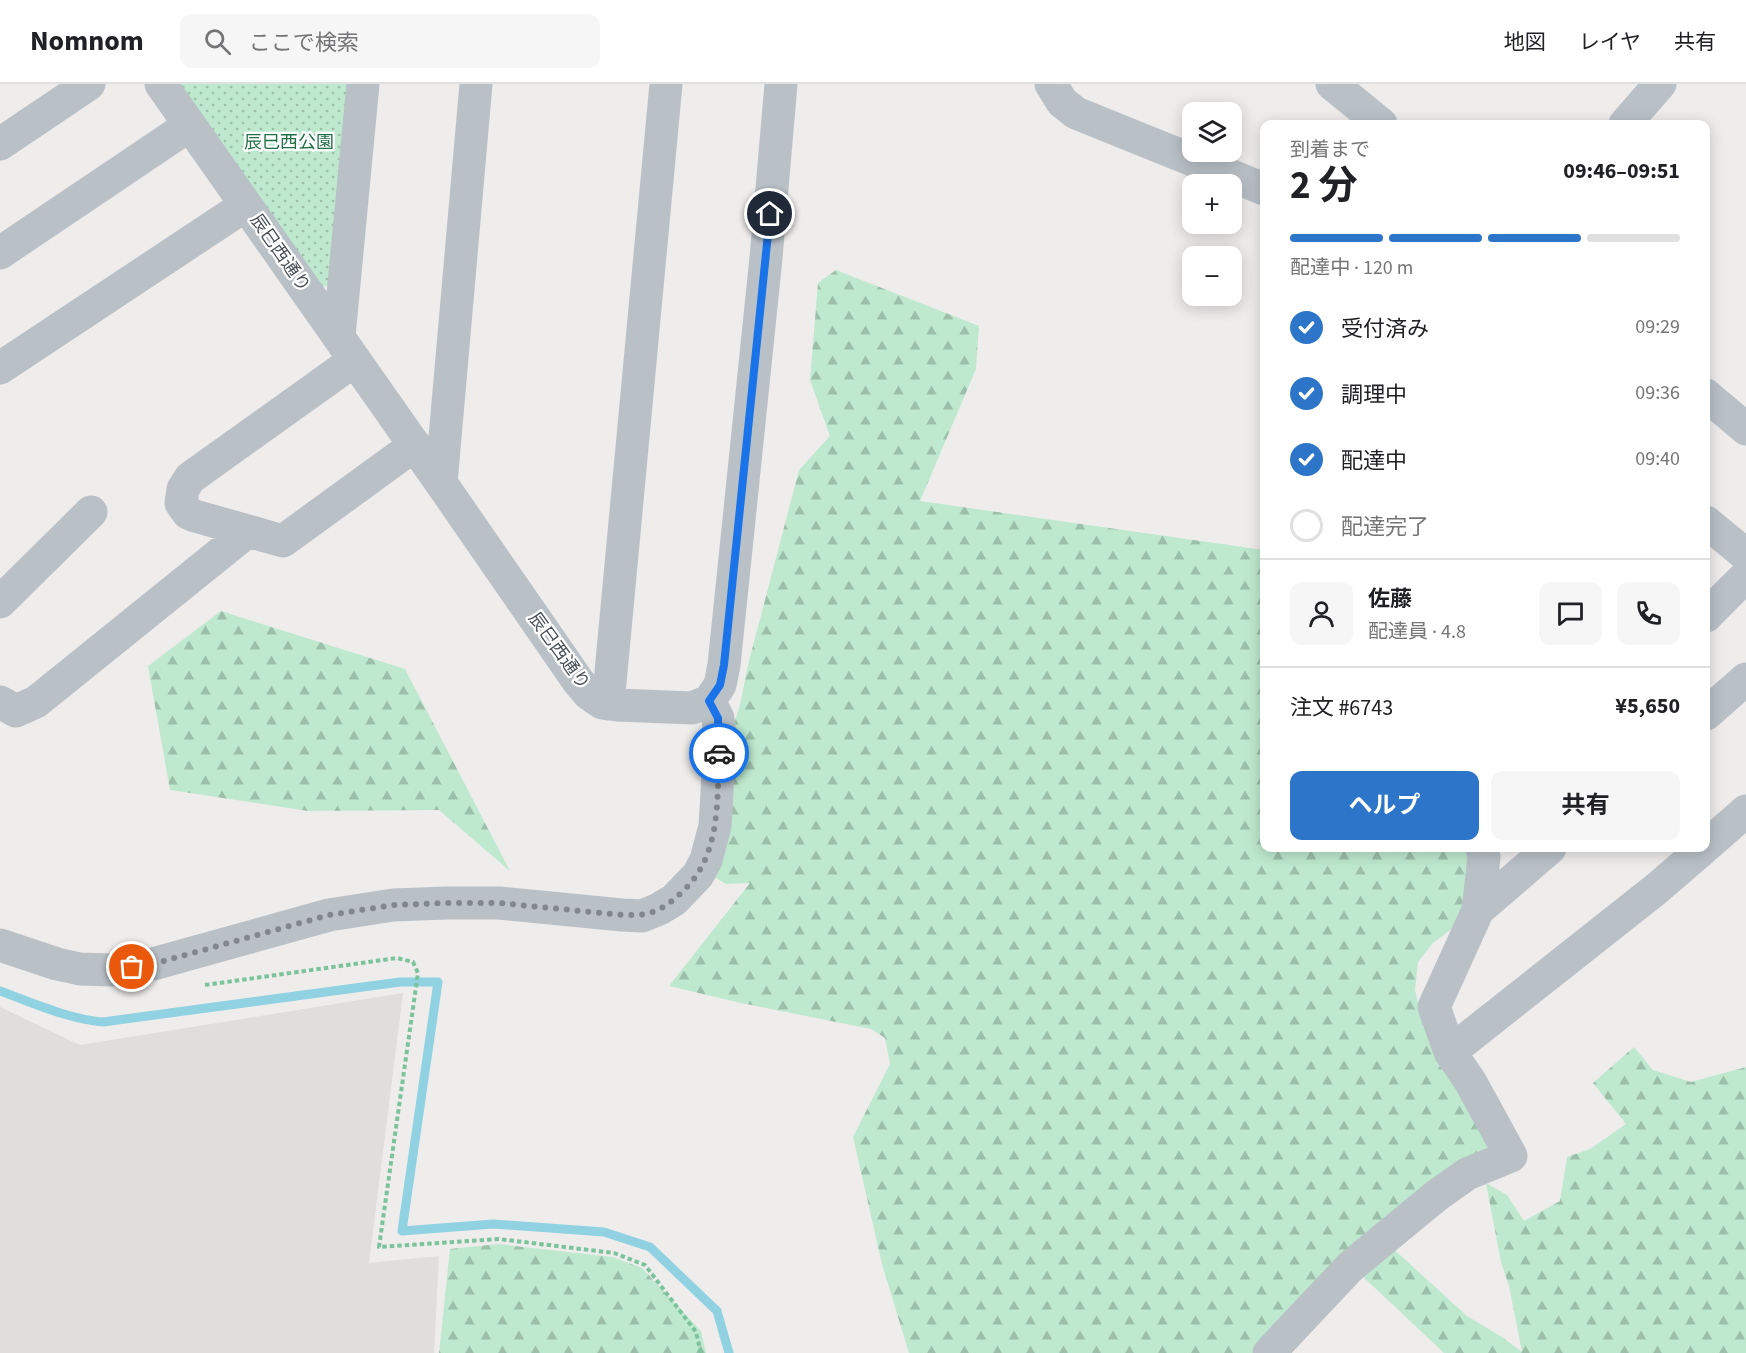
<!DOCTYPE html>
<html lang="ja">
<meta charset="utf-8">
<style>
body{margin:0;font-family:"Source Sans 3","Noto Sans JP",sans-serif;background:#f6f6f6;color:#202124;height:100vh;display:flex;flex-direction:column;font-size:22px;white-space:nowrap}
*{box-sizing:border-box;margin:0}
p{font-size:20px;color:#757577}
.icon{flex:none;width:33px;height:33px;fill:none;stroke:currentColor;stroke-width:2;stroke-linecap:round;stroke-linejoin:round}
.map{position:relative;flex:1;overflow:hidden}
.drawer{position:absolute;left:1260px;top:36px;width:450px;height:732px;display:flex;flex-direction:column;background:#fff;border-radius:12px;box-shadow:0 3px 15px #0003}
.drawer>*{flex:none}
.tools{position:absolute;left:1182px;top:18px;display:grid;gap:12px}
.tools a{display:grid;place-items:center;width:60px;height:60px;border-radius:12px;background:#fff;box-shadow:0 3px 15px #0003;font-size:30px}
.pin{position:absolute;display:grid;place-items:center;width:51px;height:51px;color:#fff;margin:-26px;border:3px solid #fff;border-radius:50%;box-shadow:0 2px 6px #0007}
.courier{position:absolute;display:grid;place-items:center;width:60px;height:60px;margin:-30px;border:4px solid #1a73e8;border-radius:50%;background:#fff;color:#222;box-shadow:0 2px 8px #0007}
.summary em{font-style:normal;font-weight:700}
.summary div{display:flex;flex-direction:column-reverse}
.summary{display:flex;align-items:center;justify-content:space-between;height:102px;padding:0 30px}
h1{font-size:39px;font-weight:700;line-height:45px}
.bar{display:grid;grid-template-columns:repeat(4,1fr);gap:9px 6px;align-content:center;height:72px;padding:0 30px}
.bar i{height:8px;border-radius:4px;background:#e0e0e0}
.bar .active{background:#2c75c9}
.bar p{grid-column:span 4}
.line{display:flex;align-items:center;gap:15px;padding:0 30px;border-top:2px solid #e0e0e0}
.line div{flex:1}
.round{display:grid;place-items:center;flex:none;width:63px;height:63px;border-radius:12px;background:#f6f6f6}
ol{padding:0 30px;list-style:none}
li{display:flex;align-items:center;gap:18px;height:66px}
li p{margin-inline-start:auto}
li .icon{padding:6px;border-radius:50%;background:#2c75c9;color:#fff;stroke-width:4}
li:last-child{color:#757577}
li i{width:33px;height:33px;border:3px solid #e0e0e0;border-radius:50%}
.button{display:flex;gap:12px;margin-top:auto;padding:12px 30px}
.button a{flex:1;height:69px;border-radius:12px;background:#2c75c9;color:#fff;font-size:24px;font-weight:700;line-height:69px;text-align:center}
.button a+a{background:#f6f6f6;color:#202124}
header{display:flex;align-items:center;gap:36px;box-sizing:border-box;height:84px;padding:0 30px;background:#fff;border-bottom:2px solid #e0e0e0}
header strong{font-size:28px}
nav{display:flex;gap:33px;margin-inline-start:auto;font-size:21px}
.search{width:420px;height:54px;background:#f6f6f6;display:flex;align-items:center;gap:15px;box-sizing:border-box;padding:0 21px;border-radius:12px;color:#757577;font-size:22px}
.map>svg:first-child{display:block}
.education{fill:#e0dddd}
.forest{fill:url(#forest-firs)}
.park{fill:url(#park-dots)}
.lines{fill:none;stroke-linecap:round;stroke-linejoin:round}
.stream{stroke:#90d2e1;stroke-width:9}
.path{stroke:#7bc39d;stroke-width:4;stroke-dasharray:4.5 3;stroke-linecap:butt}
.minor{stroke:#b9c1c7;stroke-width:33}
.done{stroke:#82878b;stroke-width:6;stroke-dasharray:0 10.8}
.route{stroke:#1a73e8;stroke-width:8}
.labels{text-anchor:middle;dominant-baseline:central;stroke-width:4.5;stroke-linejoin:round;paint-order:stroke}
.park-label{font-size:18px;fill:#207046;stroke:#fff}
.street-label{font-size:18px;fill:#475057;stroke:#fff}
</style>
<header>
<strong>Nomnom</strong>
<div class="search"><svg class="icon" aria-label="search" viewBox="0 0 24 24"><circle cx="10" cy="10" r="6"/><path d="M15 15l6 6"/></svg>ここで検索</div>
<nav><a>地図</a><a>レイヤ</a><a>共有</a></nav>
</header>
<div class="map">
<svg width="1746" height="1269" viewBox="0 0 1746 1269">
<defs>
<pattern id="forest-firs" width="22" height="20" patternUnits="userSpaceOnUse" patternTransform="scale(1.5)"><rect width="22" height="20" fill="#bee9ce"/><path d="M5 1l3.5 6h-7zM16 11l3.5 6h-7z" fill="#9cbfaa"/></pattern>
<pattern id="park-dots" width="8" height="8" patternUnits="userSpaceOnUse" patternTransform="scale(1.5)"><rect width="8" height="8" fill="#bee9ce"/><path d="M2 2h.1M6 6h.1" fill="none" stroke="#9cbfaa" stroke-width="1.8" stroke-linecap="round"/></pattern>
</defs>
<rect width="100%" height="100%" fill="#efecec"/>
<path class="education" d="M403,909l-34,270 70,-7 -5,97h-434v-346l80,38z"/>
<path class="forest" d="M836,186l143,56 -3,43 -56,132 344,49v298h211l-13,73 -29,22 -15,19 -3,28 7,31 72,131 -240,201h-345l-27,-89 -29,-127 37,-73 -5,-26 -14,-9 -130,-26 -72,-17 81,-103 -24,1 -17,-10 22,-141 9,-28 8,-40 51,-195 31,-34 -20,-56 8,-97z
M221,527l184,58 105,202 -71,-61 -131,1 -138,-21 -22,-124z
M1634,963l19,23 38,12 55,-15v286h-302l-86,-81 31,-27 78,71 35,21 20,15 -13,-66 -8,-24 -15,-79 21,12 17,26 36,-20 7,-44 23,-8 36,-25 -33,-41z
M498,1160l115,13 29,11 59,63 5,22h-267l11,-104z"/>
<path class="park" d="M175,0h179l-20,200 -12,3z"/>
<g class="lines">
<path class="stream" d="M0,907c33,12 68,28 103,31l297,-40h38l-36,249 91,-7 111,8 46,15 67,64 12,42"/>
<path class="path" d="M205,901l192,-27 16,4 5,11 -39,274 120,-8 115,14 31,12 51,67 5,21"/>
<path class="minor" d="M161,0l280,399 137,198 11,13 13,9 15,2 75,3 17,-7 11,-16 4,-20 42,-407 15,-174
M1051,0l11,18 14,11 188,76
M1332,0l49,40
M1625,40l35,-40
M0,60l89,-60
M0,169l190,-128
M339,252l24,-252
M355,276l-165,118 -7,11 -2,14 7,10 7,3 88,25 132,-96
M0,284l246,-163
M1706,311l40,34
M441,399l35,-399
M1706,438l40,33
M0,518l91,-90
M1706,532l40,-40
M0,618l16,9 20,-9 212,-171
M608,620l58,-620
M1706,630l40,-35
M1706,762l40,-35
M1478,826l72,-62
M0,861l57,19 23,5 32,1 41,-6 176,-49 64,-10 54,-2h52l123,12 20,1 17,-7 15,-9 24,-25 8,-15 9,-34 5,-87 -2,-21 -9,-17
M1450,968l205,-162 49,-42
M1269,1269l81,-86 86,-71 31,-22 44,-18 -41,-75 -20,-29 -16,-45 44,-97 6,-53 -2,-9"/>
</g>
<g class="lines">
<path class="done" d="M132,883l21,-3 176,-49 64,-10 54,-2h52l123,12c27,1 39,-3 59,-22 40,-36 36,-90 38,-140"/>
<path class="route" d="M719,669l-1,-35 -9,-17 11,-16 4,-20 46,-451"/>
</g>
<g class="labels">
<g class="park-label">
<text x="289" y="58">辰巳西公園</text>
</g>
<g class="street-label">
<text transform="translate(280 169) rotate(55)">辰巳西通り</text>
<text transform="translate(559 567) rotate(54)">辰巳西通り</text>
</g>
</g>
</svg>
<div class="tools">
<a><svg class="icon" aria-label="layers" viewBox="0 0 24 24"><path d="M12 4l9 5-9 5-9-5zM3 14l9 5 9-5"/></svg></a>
<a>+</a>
<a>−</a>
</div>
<div class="pin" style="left:132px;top:883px;background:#ea580c"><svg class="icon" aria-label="bag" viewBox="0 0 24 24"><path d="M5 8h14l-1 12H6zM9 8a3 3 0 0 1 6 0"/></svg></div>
<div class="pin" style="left:770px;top:130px;background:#1f2937"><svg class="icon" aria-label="home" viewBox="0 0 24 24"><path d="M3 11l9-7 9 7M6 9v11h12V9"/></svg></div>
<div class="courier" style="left:719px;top:669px"><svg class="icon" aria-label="car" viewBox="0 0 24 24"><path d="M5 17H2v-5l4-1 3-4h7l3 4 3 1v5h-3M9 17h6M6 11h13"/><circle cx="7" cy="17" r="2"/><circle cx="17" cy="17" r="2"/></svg></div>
<section class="drawer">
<div class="summary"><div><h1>2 分</h1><p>到着まで</p></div><em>09:46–09:51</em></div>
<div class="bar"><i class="active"></i><i class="active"></i><i class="active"></i><i></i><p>配達中 · 120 m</p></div>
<ol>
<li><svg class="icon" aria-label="check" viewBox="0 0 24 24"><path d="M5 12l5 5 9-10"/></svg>受付済み<p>09:29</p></li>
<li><svg class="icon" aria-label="check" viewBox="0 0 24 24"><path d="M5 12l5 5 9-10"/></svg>調理中<p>09:36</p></li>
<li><svg class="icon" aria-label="check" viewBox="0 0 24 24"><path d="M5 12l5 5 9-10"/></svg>配達中<p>09:40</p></li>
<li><i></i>配達完了</li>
</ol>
<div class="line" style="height:108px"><a class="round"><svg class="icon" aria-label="person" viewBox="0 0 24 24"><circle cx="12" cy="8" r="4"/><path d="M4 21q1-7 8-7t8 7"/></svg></a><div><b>佐藤</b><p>配達員 · 4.8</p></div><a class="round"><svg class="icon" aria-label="chat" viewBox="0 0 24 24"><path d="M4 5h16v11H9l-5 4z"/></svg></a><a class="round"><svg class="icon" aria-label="phone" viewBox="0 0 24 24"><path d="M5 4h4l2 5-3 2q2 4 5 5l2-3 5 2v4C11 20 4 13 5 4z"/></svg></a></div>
<div class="line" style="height:78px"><div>注文 #6743</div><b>¥5,650</b></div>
<div class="button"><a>ヘルプ</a><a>共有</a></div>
</section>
</div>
